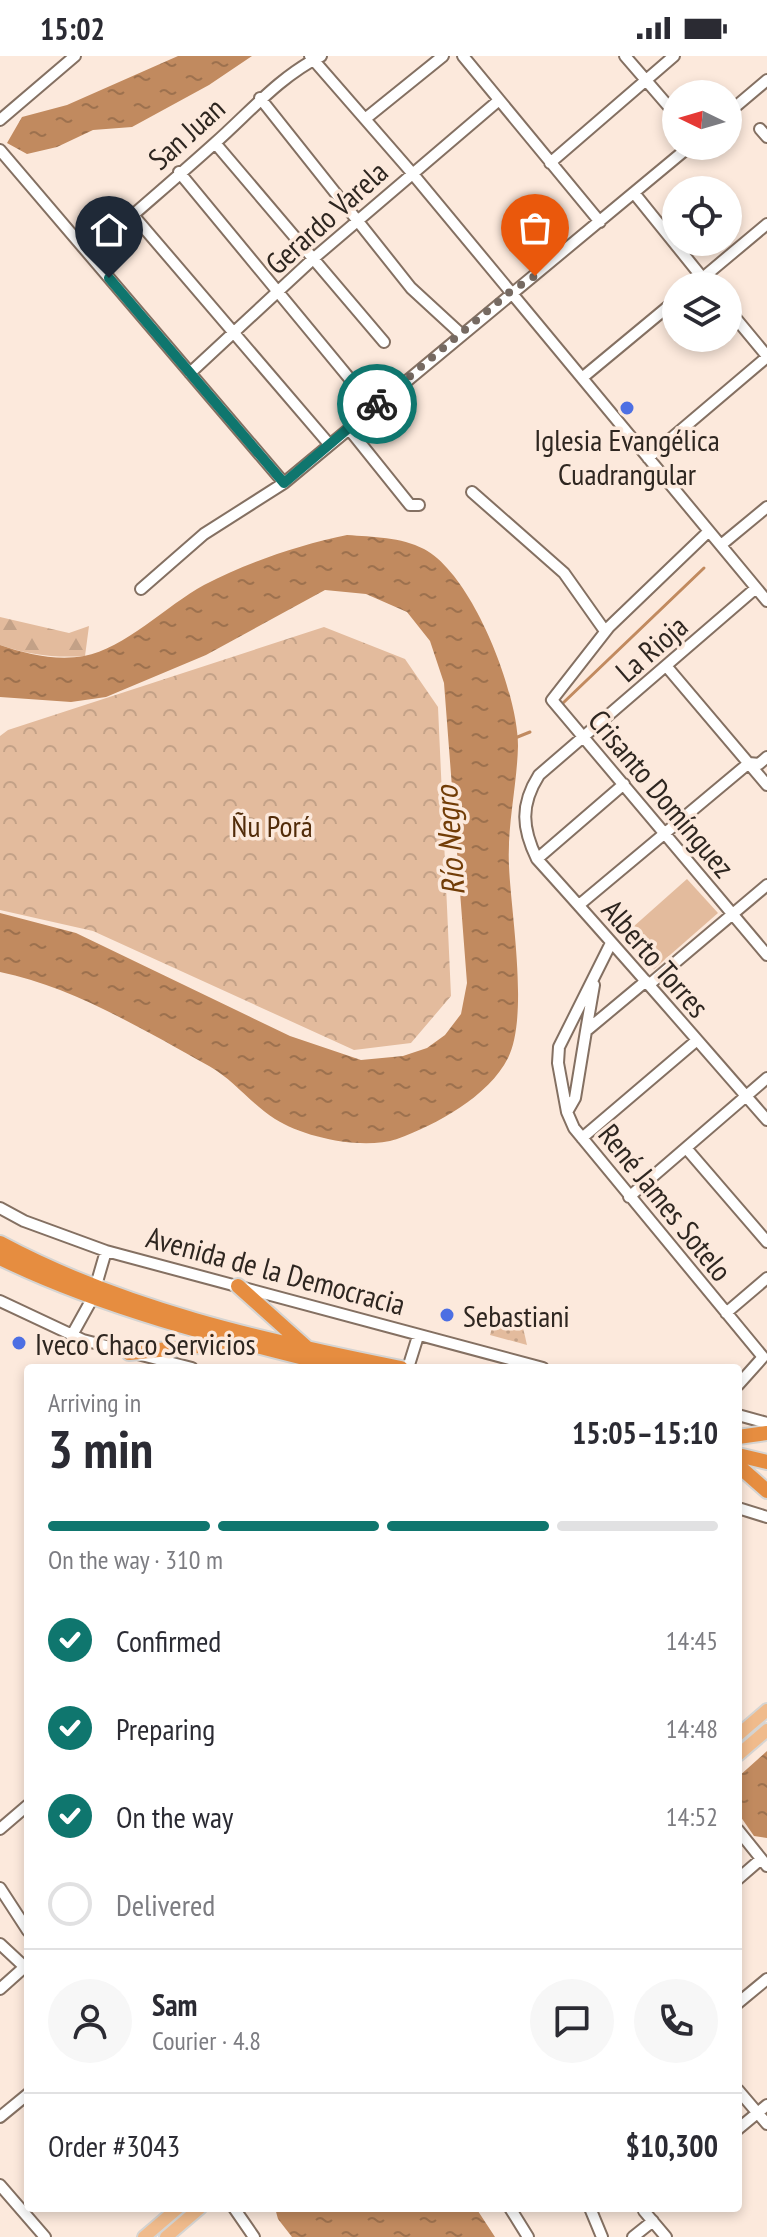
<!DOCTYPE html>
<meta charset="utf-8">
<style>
body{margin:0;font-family:"PT Sans Narrow",sans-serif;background:#f7f7f7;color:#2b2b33;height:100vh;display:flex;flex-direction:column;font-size:30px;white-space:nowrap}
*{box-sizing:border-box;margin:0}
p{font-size:26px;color:#7c7c81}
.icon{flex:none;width:44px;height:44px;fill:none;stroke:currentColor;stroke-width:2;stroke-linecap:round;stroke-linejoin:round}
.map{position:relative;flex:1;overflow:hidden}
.details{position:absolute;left:24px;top:1308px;width:718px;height:848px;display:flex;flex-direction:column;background:#fff;border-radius:8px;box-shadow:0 4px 12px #0003}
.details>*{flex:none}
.needle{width:52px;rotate:275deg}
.tools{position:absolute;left:662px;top:24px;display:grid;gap:16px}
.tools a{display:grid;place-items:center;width:80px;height:80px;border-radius:50%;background:#fff;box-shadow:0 4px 12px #0003;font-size:40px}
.pin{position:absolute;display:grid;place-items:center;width:68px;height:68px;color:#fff;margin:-82px -34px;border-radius:50% 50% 50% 0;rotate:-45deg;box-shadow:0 0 8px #0007}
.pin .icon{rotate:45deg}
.courier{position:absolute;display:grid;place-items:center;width:80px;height:80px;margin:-40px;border:6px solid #0f766e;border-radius:50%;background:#fff;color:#222;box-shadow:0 2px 10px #0007}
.headline em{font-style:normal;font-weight:700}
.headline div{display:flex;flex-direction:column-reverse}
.headline{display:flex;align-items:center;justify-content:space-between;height:136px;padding:0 24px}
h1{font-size:52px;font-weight:700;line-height:60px}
.bar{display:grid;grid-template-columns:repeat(4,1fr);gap:12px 8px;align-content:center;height:96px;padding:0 24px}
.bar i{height:10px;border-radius:6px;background:#e1e1e2}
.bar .selected{background:#0f766e}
.bar p{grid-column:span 4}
.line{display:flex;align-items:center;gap:20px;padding:0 24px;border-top:2px solid #e1e1e2}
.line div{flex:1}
.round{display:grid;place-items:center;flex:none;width:84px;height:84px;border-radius:42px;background:#f7f7f7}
ol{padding:0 24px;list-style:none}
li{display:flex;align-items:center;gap:24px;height:88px}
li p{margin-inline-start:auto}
li .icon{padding:8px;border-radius:50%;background:#0f766e;color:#fff;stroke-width:4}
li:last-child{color:#7c7c81}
li i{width:44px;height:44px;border:4px solid #e1e1e2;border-radius:50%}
.status{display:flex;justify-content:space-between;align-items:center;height:56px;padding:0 40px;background:#fff;direction:ltr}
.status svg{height:22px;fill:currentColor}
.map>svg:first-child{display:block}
.grass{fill:url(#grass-dots)}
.forest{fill:url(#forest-firs)}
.park{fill:url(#park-crowns)}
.pitch{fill:#e3bb9d}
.water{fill:url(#water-ripples)}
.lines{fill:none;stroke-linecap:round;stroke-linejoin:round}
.stream{stroke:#c18a5f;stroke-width:3}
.minor-casing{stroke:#847062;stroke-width:14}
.major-casing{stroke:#d5d4d2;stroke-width:16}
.highway-casing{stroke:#d5d4d2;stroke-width:18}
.minor{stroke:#fff;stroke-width:10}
.major{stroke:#f0bb8c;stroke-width:12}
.highway{stroke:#e68d40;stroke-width:14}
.done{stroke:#766a62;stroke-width:8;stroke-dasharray:0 14.4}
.route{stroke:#0f766e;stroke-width:10}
.poi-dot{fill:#4d6fe3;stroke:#fce9dc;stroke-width:3}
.labels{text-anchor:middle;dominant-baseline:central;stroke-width:7;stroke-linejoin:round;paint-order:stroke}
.street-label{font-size:30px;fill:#2e2620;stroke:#fce9dc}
.poi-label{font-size:30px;fill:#2e2620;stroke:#fce9dc;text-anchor:start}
.park-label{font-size:30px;fill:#512b09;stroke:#fce9dc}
.water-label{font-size:32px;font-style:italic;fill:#723d07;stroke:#fce9dc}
</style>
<div class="status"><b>15:02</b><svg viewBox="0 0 49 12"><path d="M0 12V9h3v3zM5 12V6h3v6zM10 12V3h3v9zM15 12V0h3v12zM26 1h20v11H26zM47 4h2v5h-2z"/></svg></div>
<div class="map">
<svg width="767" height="2181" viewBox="0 0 767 2181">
<defs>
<pattern id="grass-dots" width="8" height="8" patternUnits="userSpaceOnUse" patternTransform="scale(2)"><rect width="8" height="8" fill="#e3bb9d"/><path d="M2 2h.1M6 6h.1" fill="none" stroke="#c3a187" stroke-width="1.8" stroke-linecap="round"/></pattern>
<pattern id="forest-firs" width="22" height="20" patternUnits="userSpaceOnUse" patternTransform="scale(2)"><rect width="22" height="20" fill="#e3bb9d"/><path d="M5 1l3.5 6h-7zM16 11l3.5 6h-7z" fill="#c3a187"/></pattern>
<pattern id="park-crowns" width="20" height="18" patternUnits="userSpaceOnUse" patternTransform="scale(2)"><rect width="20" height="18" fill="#e3bb9d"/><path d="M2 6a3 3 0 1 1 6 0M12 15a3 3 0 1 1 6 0" fill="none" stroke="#c3a187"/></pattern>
<pattern id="water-ripples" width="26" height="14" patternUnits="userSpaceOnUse" patternTransform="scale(2)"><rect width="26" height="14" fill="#c18a5f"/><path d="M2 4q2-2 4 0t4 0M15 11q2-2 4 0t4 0" fill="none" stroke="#9d714e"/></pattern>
</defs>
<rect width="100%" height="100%" fill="#fce9dc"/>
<path class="grass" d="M497,1254c24,3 25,12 30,35l-37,-10z"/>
<path class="forest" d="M0,561l69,16 20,-7 -4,30c-30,2 -56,-1 -85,-11z"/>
<path class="park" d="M324,571l81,32 33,48 13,289 -40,47 -57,7 -261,-119 -93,-21v-174l8,-6z"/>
<path class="pitch" d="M687,823l31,34 -64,56 -30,-34z"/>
<path class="water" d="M178,0h74l-43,29 -77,42 -39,3 -36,17 -30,7 -20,-11 15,-26 45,-12z
M347,479c26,2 54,2 77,14 49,26 94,144 94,197 -1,40 -11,79 -9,120 2,48 20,150 -1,192 -19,38 -72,67 -111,81 -34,11 -92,-1 -122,-20 -24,-15 -41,-39 -66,-53 -63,-35 -138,-80 -209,-94v-59l76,20 214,103 71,24 42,-4 24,-8 18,-13 16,-21 6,-31 -23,-300 -14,-42 -23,-29 -41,-18 -41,-4 -119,65 -100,42 -35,5 -71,-5v-52c26,9 56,16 84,11 40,-7 83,-51 120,-71 44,-23 95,-40 143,-50z
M767,1695v87l-13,-2 -16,-23v-36z
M275,2152h201l19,29h-203l-14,-18z"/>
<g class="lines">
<path class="stream" d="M563,647l141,-135
M515,682l15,-6"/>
<g class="minor-casing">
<path id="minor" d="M310,0l102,117 355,428
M463,0l137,166
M625,0l51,59
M260,42l151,190 50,46
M728,57l39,-33
M365,63l78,-63
M0,64l75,-64
M760,73l7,8
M215,87l169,199
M0,94l284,333
M550,107l124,-107
M179,116l194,235
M634,137l75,93
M133,159l196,229
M89,198c42,-38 85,-74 126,-111 35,-31 64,-66 106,-87
M693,230l74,-62
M728,253l39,47
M190,317l124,-115 184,-157
M582,322l94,-78
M349,373l61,76h9
M648,402l119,-101
M472,436l92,81 41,58
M709,475l-100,96 -57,73 215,255
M721,489l46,-38
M756,532l-217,187c-19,30 -17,53 -2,84 79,87 153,173 230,261
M141,533l63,-55 80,-51 406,-337
M667,611l100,118
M537,803l87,-75
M579,849l170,-142 10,1 8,-7
M611,887l-52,104 -1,16 9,49 7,16 189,229 -25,28
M651,927l116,-98
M586,975l8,-46
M567,1056l8,-14 11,-67 60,-50
M582,1082l114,-97
M686,1092l81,94
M629,1141l138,-119
M0,1152l24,13 82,30 437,117
M0,1245l83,39 109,28
M726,1257l41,-35
M72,1279l20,-36 14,-48
M408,1312l10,-32
M738,1359l29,8
M738,1452l29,9
M0,1773l28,-24
M738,1774l29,36
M738,1823l23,-20
M0,1832l28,43
M0,1888l28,26
M0,1933l28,-25
M738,1947l29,-24
M738,2034l29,34
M0,2061l28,-23
M738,2073l29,-24
M0,2129l45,52
M234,2152l20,29
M510,2152l18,29
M590,2152l12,29
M647,2152l-3,3 22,26
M633,2181l20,-16"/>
</g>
<g class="major-casing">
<path id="major" d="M738,1679l29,-25
M738,1699l29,-25
M144,2181l34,-29
M166,2181l34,-29"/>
</g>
<g class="highway-casing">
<path id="highway" d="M0,1187c123,66 265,98 401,125
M0,1202c109,53 227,81 344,110
M238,1230l68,61
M129,1297l99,-10
M738,1381l29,-4
M738,1399l29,7
M742,1413l25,22"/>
</g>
<use href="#minor" class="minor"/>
<use href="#major" class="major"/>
<use href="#highway" class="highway"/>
</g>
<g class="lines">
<path class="done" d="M377,348l134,-113 24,-15"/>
<path class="route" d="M109,222l175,205 93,-79"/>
</g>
<g class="poi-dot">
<circle cx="627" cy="352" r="8"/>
<circle cx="447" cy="1259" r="8"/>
<circle cx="19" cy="1287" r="8"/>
</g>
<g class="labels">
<g class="street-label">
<text transform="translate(186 77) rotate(-42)">San Juan</text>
<text transform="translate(326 161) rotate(-42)">Gerardo Varela</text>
<text transform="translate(651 592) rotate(-41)">La Rioja</text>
<text transform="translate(662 737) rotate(50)">Crisanto Domínguez</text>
<text transform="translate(656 902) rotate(49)">Alberto Torres</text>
<text transform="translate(666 1146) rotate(51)">René James Sotelo</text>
<text transform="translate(276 1214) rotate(15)">Avenida de la Democracia</text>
</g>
<g class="poi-label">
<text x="627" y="383" text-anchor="middle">Iglesia Evangélica<tspan x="627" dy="34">Cuadrangular</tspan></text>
<text x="463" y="1259">Sebastiani</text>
<text x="35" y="1287">Iveco Chaco Servicios</text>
</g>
<g class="park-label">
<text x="272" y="769">Ñu Porá</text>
</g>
<g class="water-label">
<text transform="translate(449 785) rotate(-94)">Río Negro</text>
</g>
</g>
</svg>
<div class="tools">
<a><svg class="needle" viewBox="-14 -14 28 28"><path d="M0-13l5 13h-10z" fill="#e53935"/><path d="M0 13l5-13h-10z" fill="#7c7c81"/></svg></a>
<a><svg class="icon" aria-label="locate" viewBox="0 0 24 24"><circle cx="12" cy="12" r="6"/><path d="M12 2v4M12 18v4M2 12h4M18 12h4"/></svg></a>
<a><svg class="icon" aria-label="layers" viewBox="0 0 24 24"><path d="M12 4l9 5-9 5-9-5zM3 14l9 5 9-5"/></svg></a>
</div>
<div class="pin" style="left:535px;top:220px;background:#ea580c"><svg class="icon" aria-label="bag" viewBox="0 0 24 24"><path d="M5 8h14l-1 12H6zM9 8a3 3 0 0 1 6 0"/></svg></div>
<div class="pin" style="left:109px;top:222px;background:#1f2937"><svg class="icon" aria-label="home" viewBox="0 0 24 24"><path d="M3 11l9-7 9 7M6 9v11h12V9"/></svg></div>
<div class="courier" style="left:377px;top:348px"><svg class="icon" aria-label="bike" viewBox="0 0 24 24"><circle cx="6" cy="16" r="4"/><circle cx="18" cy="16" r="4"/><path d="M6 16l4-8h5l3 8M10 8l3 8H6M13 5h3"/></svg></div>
<section class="details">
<div class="headline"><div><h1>3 min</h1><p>Arriving in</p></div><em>15:05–15:10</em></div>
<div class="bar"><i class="selected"></i><i class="selected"></i><i class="selected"></i><i></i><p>On the way · 310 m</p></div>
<ol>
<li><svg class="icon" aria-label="check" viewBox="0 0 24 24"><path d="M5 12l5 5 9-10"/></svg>Confirmed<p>14:45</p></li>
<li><svg class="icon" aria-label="check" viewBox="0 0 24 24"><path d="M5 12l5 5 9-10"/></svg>Preparing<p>14:48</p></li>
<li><svg class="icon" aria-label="check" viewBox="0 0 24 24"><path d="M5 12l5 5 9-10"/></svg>On the way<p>14:52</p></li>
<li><i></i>Delivered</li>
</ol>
<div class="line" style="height:144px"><a class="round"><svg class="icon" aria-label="person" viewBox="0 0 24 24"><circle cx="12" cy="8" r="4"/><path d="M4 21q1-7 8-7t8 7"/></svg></a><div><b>Sam</b><p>Courier · 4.8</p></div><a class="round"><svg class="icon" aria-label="chat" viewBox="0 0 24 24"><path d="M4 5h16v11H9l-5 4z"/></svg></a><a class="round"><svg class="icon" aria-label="phone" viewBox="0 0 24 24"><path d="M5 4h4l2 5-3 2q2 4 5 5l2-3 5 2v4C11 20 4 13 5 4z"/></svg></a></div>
<div class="line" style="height:104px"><div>Order #3043</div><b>$10,300</b></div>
</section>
</div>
